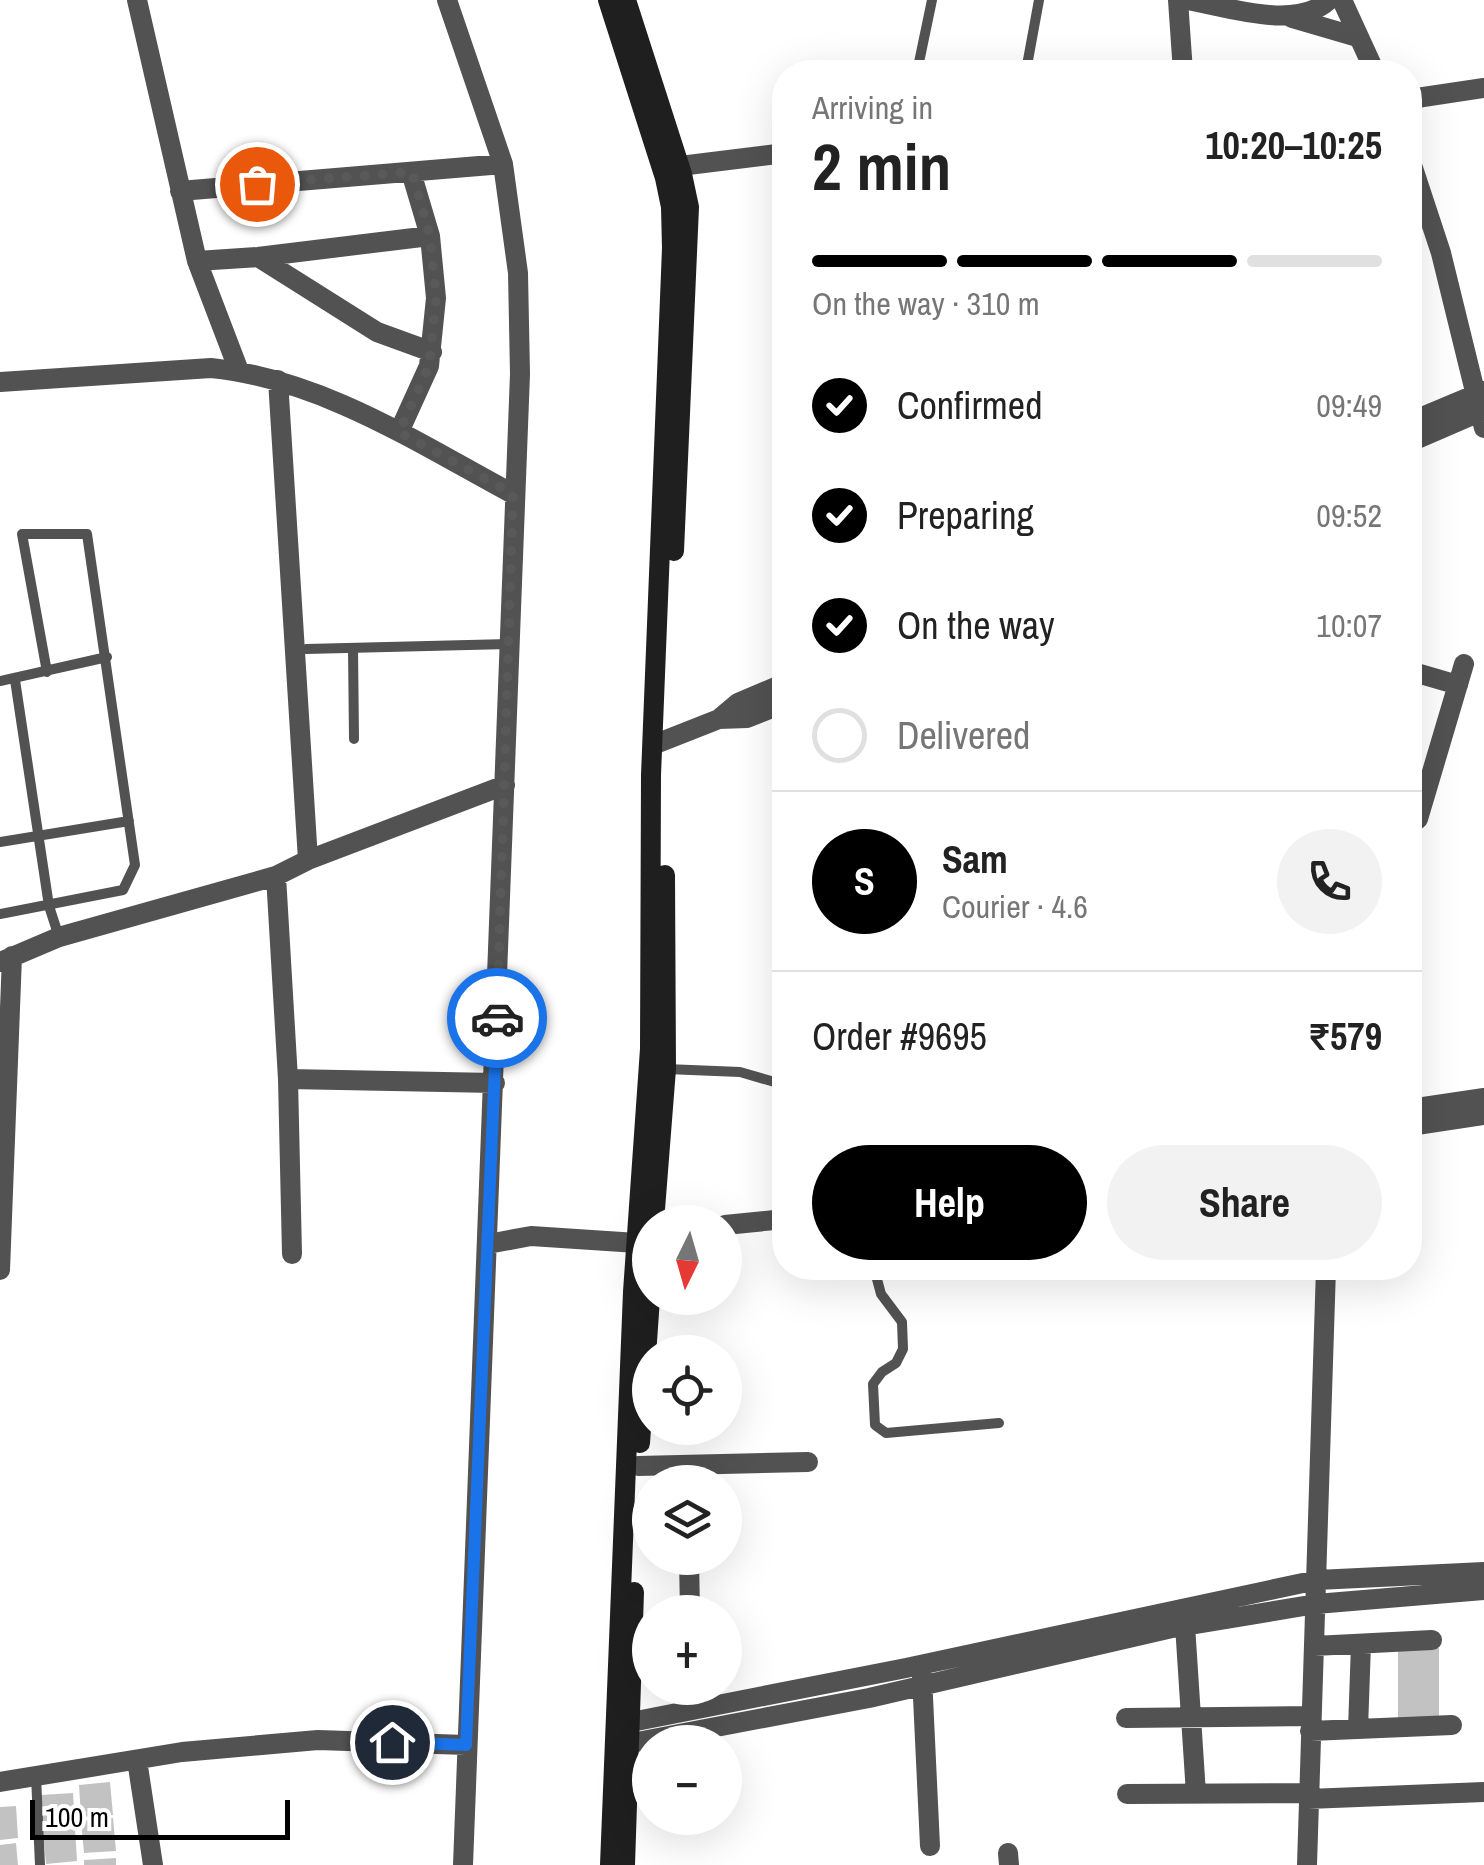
<!DOCTYPE html>
<meta charset="utf-8">
<style>
body{margin:0;font-family:"Archivo Narrow",sans-serif;background:#f2f2f2;color:#222;height:100vh;display:flex;flex-direction:column;font-size:38px;white-space:nowrap}
*{box-sizing:border-box;margin:0}
p{font-size:32px;color:#767676}
.icon{flex:none;width:55px;height:55px;fill:none;stroke:currentColor;stroke-width:2;stroke-linecap:round;stroke-linejoin:round}
.map{position:relative;flex:1;overflow:hidden}
.panel{position:absolute;left:772px;top:60px;width:650px;height:1220px;display:flex;flex-direction:column;background:#fff;border-radius:40px;box-shadow:0 10px 40px #0002}
.panel>*{flex:none}
.needle{width:65px;rotate:185deg}
.tools{position:absolute;left:632px;top:1205px;display:grid;gap:20px}
.tools a{display:grid;place-items:center;width:110px;height:110px;border-radius:50%;background:#fff;box-shadow:0 10px 40px #0002;font-size:50px}
.scale{position:absolute;left:30px;bottom:25px;width:260px;box-sizing:border-box;padding-left:10px;border:5px solid #000;border-top:0;font-size:28px;line-height:35px;white-space:nowrap;color:#000;-webkit-text-stroke:8px #fff;paint-order:stroke}
.pin{position:absolute;display:grid;place-items:center;width:85px;height:85px;color:#fff;margin:-42px;border:5px solid #fff;border-radius:50%;box-shadow:0 2px 10px #0007}
.courier{position:absolute;display:grid;place-items:center;width:100px;height:100px;margin:-50px;border:8px solid #1a73e8;border-radius:50%;background:#fff;color:#222;box-shadow:0 2px 12px #0007}
.head em{font-style:normal;font-weight:700}
.head div{display:flex;flex-direction:column-reverse}
.head{display:flex;align-items:center;justify-content:space-between;height:170px;padding:0 40px}
h1{font-size:65px;font-weight:700;line-height:75px}
.bar{display:grid;grid-template-columns:repeat(4,1fr);gap:15px 10px;align-content:center;height:120px;padding:0 40px}
.bar i{height:12px;border-radius:8px;background:#e0e0e0}
.bar .current{background:#000}
.bar p{grid-column:span 4}
.line{display:flex;align-items:center;gap:25px;padding:0 40px;border-top:2px solid #e0e0e0}
.line div{flex:1}
.round{display:grid;place-items:center;flex:none;width:105px;height:105px;border-radius:52px;background:#f2f2f2}
ol{padding:0 40px;list-style:none}
li{display:flex;align-items:center;gap:30px;height:110px}
li p{margin-inline-start:auto}
li .icon{padding:10px;border-radius:50%;background:#000;color:#fff;stroke-width:4}
li:last-child{color:#767676}
li i{width:55px;height:55px;border:5px solid #e0e0e0;border-radius:50%}
.primary-button{display:flex;gap:20px;margin-top:auto;padding:20px 40px}
.primary-button a{flex:1;height:115px;border-radius:60px;background:#000;color:#fff;font-size:40px;font-weight:700;line-height:115px;text-align:center}
.primary-button a+a{background:#f2f2f2;color:#222}
.map>svg:first-child{display:block}
.building{fill:#c2c2c2}
.lines{fill:none;stroke-linecap:round;stroke-linejoin:round}
.lane{stroke:#525252;stroke-width:10}
.street{stroke:#525252;stroke-width:20}
.secondary{stroke:#1f1f1f;stroke-width:20}
.done{stroke:#595959;stroke-width:10;stroke-dasharray:0 18}
.route{stroke:#1a73e8;stroke-width:12}
</style>
<div class="map">
<svg width="1484" height="1865" viewBox="0 0 1484 1865">
<rect width="100%" height="100%" fill="#fff"/>
<path class="building" d="M1398,1648h41v70h-41z
M110,1782l3,33 -32,2 -2,-32z
M73,1793l2,32 -32,3 -2,-33z
M16,1806l2,32 -18,2v-33z
M113,1818l3,33 -32,2 -3,-32z
M75,1829l2,32 -31,3 -3,-33z
M16,1843l2,22h-18v-20z
M116,1858v7h-32v-5z"/>
<g class="lines">
<path class="lane" d="M1026,71l13,-71
M917,72l15,-72
M353,648l1,91
M306,649l203,-5
M15,680l34,226 10,31
M0,681l107,-24
M0,842l129,-21
M0,914l123,-24 12,-25 -48,-331h-65l25,138
M666,1069l74,3 38,11 7,14
M874,1268l7,26 21,28 1,27 -7,14 -14,9 -9,12 2,41 11,8 113,-10
M36,1776l4,89"/>
<path class="street" d="M137,0l60,261 42,110
M447,0l56,164 15,109 2,101 -57,1491
M1178,0l5,72
M1187,0c41,7 109,31 142,0
M1342,0l33,72
M1292,18l65,19
M1410,99l74,-11
M1410,159l31,94 43,175
M680,166l105,-13
M180,191l323,-27
M258,257l119,75 55,20
M197,261l61,-4 172,-21
M278,380l30,480
M0,382l211,-14c110,11 207,75 302,126
M1410,422l74,-31
M399,432l30,-66 7,-68 -6,-62 -19,-64
M1410,442l74,-32
M1410,671l48,14
M719,719l28,-1 38,-15
M653,745l66,-26 19,-16 47,-20
M1410,824l8,-5 46,-155
M276,876l12,203 4,175
M0,962l59,-25 217,-61 32,-16 197,-75
M288,1079l207,4
M1410,1109l74,-11
M1410,1126l74,-11
M725,1225l60,-6
M488,1244l43,-8 106,7 13,-3
M0,1270l12,-314
M638,1466l170,-4
M689,1558l1,54
M1185,1625l11,169
M1314,1646l118,-6
M922,1676l8,170
M1126,1718l184,-2
M616,1725l290,-57 411,-88 167,-8
M1358,1729l3,-85
M1310,1731l142,-6
M616,1746l253,-48 303,-70 144,-24 168,-14
M137,1760l16,105
M0,1782l182,-30 136,-12 148,5
M1127,1794l181,-1
M1308,1799l176,-7
M1008,1853l1,12
M1307,1865l19,-597"/>
<path class="secondary" d="M608,0l57,178 6,29 1,41 -21,527 -1,274 -17,243 -23,573
M626,0l56,174 7,33 -15,344
M654,1222l12,-153 -1,-194
M640,1443l10,-145
M625,1865l9,-273"/>
</g>
<g class="lines">
<path class="done" d="M257,184l155,-12 18,64 6,62 -7,68 -30,66 114,62 -16,524"/>
<path class="route" d="M392,1742l74,3 31,-727"/>
</g>
</svg>
<div class="tools">
<a><svg class="needle" viewBox="-14 -14 28 28"><path d="M0-13l5 13h-10z" fill="#e53935"/><path d="M0 13l5-13h-10z" fill="#767676"/></svg></a>
<a><svg class="icon" aria-label="locate" viewBox="0 0 24 24"><circle cx="12" cy="12" r="6"/><path d="M12 2v4M12 18v4M2 12h4M18 12h4"/></svg></a>
<a><svg class="icon" aria-label="layers" viewBox="0 0 24 24"><path d="M12 4l9 5-9 5-9-5zM3 14l9 5 9-5"/></svg></a>
<a>+</a>
<a>−</a>
</div>
<div class="scale">100 m</div>
<div class="pin" style="left:257px;top:184px;background:#ea580c"><svg class="icon" aria-label="bag" viewBox="0 0 24 24"><path d="M5 8h14l-1 12H6zM9 8a3 3 0 0 1 6 0"/></svg></div>
<div class="pin" style="left:392px;top:1742px;background:#1f2937"><svg class="icon" aria-label="home" viewBox="0 0 24 24"><path d="M3 11l9-7 9 7M6 9v11h12V9"/></svg></div>
<div class="courier" style="left:497px;top:1018px"><svg class="icon" aria-label="car" viewBox="0 0 24 24"><path d="M5 17H2v-5l4-1 3-4h7l3 4 3 1v5h-3M9 17h6M6 11h13"/><circle cx="7" cy="17" r="2"/><circle cx="17" cy="17" r="2"/></svg></div>
<section class="panel">
<div class="head"><div><h1>2 min</h1><p>Arriving in</p></div><em>10:20–10:25</em></div>
<div class="bar"><i class="current"></i><i class="current"></i><i class="current"></i><i></i><p>On the way · 310 m</p></div>
<ol>
<li><svg class="icon" aria-label="check" viewBox="0 0 24 24"><path d="M5 12l5 5 9-10"/></svg>Confirmed<p>09:49</p></li>
<li><svg class="icon" aria-label="check" viewBox="0 0 24 24"><path d="M5 12l5 5 9-10"/></svg>Preparing<p>09:52</p></li>
<li><svg class="icon" aria-label="check" viewBox="0 0 24 24"><path d="M5 12l5 5 9-10"/></svg>On the way<p>10:07</p></li>
<li><i></i>Delivered</li>
</ol>
<div class="line" style="height:180px"><b class="round" style="background:#000;color:#fff">S</b><div><b>Sam</b><p>Courier · 4.6</p></div><a class="round"><svg class="icon" aria-label="phone" viewBox="0 0 24 24"><path d="M5 4h4l2 5-3 2q2 4 5 5l2-3 5 2v4C11 20 4 13 5 4z"/></svg></a></div>
<div class="line" style="height:130px"><div>Order #9695</div><b>₹579</b></div>
<div class="primary-button"><a>Help</a><a>Share</a></div>
</section>
</div>
